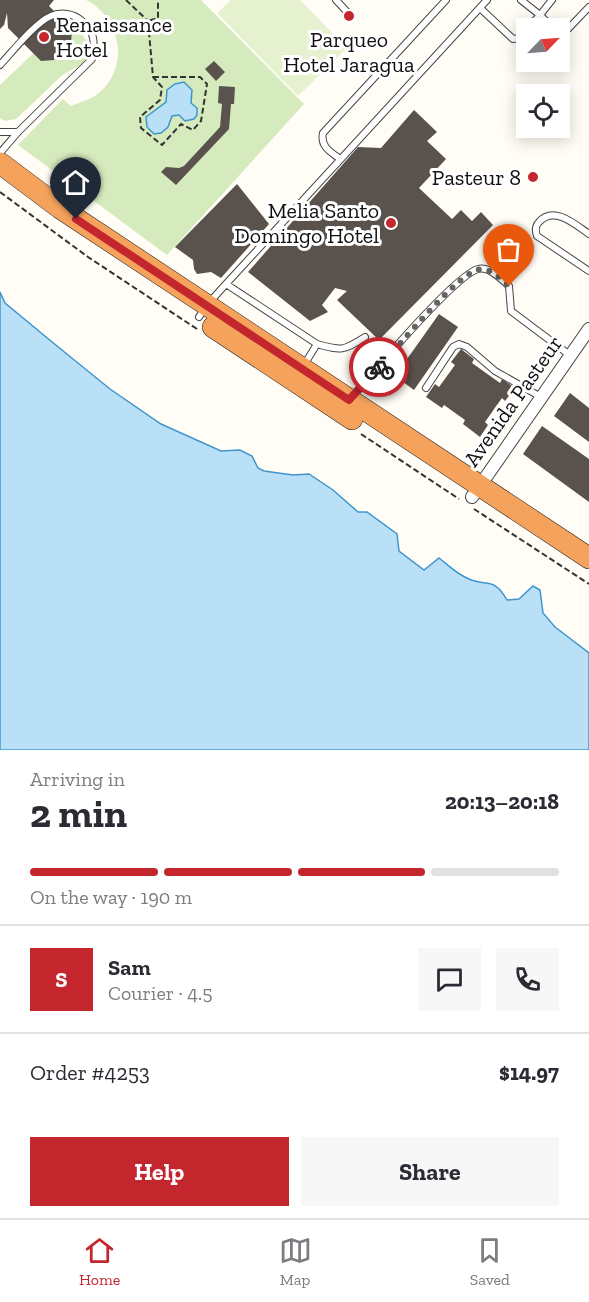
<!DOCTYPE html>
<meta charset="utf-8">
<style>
body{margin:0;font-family:"Zilla Slab",serif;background:#f7f7f7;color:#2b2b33;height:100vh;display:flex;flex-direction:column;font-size:22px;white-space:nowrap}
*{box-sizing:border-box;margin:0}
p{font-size:20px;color:#7c7c81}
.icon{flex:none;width:33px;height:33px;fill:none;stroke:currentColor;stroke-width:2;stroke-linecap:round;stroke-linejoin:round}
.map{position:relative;height:750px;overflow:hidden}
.panel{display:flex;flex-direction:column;background:#fff;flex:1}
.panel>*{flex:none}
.needle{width:39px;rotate:65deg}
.fabs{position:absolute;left:516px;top:18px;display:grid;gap:12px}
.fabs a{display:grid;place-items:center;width:54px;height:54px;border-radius:0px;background:#fff;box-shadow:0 3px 15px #0003;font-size:30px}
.pin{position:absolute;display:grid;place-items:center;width:51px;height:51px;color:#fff;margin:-62px -26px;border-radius:50% 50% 50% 0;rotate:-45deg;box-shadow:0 0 6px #0007}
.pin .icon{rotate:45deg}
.courier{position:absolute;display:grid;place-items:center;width:60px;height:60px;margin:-30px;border:4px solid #c4262e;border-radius:50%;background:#fff;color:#222;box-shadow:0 2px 8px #0007}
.overview em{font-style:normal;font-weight:700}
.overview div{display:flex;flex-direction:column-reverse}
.overview{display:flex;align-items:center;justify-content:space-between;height:102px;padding:0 30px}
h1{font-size:39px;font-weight:700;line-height:45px}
.bar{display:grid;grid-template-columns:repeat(4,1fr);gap:9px 6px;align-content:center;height:72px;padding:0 30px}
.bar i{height:8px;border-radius:4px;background:#e1e1e2}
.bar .selected{background:#c4262e}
.bar p{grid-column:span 4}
.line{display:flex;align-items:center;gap:15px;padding:0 30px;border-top:2px solid #e1e1e2}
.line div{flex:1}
.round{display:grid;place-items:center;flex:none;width:63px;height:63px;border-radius:0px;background:#f7f7f7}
.button{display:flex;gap:12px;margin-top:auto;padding:12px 30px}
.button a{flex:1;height:69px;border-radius:0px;background:#c4262e;color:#fff;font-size:24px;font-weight:700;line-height:69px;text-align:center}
.button a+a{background:#f7f7f7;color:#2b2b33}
.tabs{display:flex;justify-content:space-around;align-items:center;height:84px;border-top:2px solid #e1e1e2;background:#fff;font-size:16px;color:#7c7c81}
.tabs a{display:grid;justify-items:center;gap:3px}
.tabs .selected{color:#c4262e}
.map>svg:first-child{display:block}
.green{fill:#d5ebbd}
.pitch{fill:#e6f2cf}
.water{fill:#b9e0f7;stroke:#3f96cf;stroke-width:1.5}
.building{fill:#5a524d}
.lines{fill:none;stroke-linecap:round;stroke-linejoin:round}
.lane-casing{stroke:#444;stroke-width:8}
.street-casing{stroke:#444;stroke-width:14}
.highway-casing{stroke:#222;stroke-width:22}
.path{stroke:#333;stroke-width:2;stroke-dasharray:6 3;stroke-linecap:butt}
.lane{stroke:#fff;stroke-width:6}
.street{stroke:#fff;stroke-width:12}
.highway{stroke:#f5a25d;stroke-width:21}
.done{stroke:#646461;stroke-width:6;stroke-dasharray:0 10.8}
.route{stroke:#c4262e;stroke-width:8}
.poi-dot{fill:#c4262e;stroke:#fff;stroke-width:2}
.labels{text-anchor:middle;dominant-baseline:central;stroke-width:6;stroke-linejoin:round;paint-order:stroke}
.poi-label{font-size:22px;fill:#111;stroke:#fff;text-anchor:end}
.street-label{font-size:22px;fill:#111;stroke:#fff}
</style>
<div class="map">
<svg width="589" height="750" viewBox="0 0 589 750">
<rect width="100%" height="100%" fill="#fffdf5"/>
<path class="green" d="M86,0h115l103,104 -137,151 -149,-110 45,-46 8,7c10,-4 22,-7 30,-15 29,-27 19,-74 -15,-91z
M65,23c17,7 35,26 15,42 -7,5 -13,6 -20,12 -14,14 -29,28 -44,42l-11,2 -5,-3v-33z"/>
<path class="pitch" d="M231,0h69l47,48 -49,48 -81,-83z"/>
<path class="water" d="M184,82l8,8 -1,13 6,5v7l-3,4 -9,2 -6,-6 -7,1 -4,11 -7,6 -7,1 -7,-7 -1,-10 20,-15 1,-12 8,-6z
M0,292l5,11 52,43 53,43 51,35 60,27 19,-1 12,6 6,12 6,3 29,4 16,-1 24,16 25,22h9l30,22 2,17 25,19 15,-12c9,7 18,16 28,20 19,10 26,-3 40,22l12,-1 14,-13 7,4 3,23 12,14 34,26v97h-589z"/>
<path class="building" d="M0,0h54l-5,6 23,23 -1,15 -17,16 -13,1 -33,-33 -1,-15 -3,12 -4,4z
M214,61l11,11 -9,9 -11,-12z
M219,86l16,1 -1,17h-3l-2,25 -53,56 -15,-13 5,-5 13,1 5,-2 36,-39 2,-23 -4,-1z
M414,110l23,22 -10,9 19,18 -27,29 33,31 9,-9 11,11 9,-9 12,13 -114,115 -42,-40 10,-9 -12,-3 -13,17 6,7 -18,9 -62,-49 110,-125 23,1z
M237,184l32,40 -48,54 -10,-6 -14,2 -3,-5 -1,-9 -18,-13z
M439,314l19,13 -44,63 -19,-14z
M461,349l13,10 -2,4 28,20 2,-4 13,9 -10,13 -3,-3 -17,24 3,3 -8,12 -17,-13 2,-4 -21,-15 -2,3 -16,-11 9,-13 4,3 16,-22 -4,-3z
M570,393l19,15v34l-35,-26z
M542,426l47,33v43l-66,-48z"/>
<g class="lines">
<g class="lane-casing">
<path id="lane" d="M336,0l14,15
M521,0l19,15 12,-15
M480,8l33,31 7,-1 6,-7
M528,28l12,-13 13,13
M560,32l8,-3 21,-22
M0,65c12,-13 36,-43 51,-49 10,-5 23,-2 31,5 13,9 13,23 10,38l-74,73 -18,21
M0,132h18
M340,159c-9,-7 -20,-12 -17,-26l123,-133
M589,234c-13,-9 -35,-29 -50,-12 -4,4 -4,8 -2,14l52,35
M226,284l91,60 -13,21
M199,317l7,-11 20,-22 261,-284
M317,344c25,7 26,7 48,-7
M426,388l27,-41 6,-3 8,3 28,24 46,26
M352,397c20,-23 103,-122 126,-128 11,-3 23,10 31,17l2,25 60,45"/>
</g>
<g class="street-casing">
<path id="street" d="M472,497l117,-168"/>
</g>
<g class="highway-casing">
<path id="highway" d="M0,163l60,45 529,350
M213,327l139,92"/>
</g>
<path class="path" d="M126,0l22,21
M153,77h47l7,7 -6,37 -8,9 -12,-6 -19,21 -21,-17 -1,-11 20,-17 2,-13 -9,-10 -5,-56 10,-3v-18
M0,192l88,65 109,72
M361,434l98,65
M474,509l115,75"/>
<use href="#lane" class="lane"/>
<use href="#street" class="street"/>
<use href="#highway" class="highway"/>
</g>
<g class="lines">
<path class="done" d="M379,367c18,-19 77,-91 98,-97 12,-4 24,9 32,16"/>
<path class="route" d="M76,219l273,181 30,-33"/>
</g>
<g class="poi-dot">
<circle cx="349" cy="16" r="6"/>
<circle cx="44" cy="37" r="6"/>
<circle cx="533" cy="177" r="6"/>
<circle cx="391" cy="223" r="6"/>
</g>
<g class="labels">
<g class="poi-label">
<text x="56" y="24" text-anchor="start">Renaissance<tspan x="56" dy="25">Hotel</tspan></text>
<text x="349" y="39" text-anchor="middle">Parqueo<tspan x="349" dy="25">Hotel Jaragua</tspan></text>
<text x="521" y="177">Pasteur 8</text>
<text x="379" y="210">Melia Santo<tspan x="379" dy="25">Domingo Hotel</tspan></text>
</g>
<g class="street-label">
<text transform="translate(513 401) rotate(-55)">Avenida Pasteur</text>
</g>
</g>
</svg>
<div class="fabs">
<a><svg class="needle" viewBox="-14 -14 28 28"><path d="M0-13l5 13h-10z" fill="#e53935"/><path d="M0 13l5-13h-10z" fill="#7c7c81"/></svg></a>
<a><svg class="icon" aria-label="locate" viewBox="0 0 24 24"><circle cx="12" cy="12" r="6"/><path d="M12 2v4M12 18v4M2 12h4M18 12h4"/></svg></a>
</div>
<div class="pin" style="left:509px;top:286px;background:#ea580c"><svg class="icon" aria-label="bag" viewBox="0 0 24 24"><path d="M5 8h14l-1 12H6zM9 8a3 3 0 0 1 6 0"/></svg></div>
<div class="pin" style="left:76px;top:219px;background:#1f2937"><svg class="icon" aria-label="home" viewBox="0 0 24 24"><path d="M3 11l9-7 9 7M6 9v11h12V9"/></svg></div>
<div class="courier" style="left:379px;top:367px"><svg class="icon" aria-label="bike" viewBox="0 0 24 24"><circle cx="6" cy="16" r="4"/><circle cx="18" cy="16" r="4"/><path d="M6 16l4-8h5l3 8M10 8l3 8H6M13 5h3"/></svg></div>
</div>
<section class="panel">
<div class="overview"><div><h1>2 min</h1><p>Arriving in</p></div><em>20:13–20:18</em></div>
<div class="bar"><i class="selected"></i><i class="selected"></i><i class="selected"></i><i></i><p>On the way · 190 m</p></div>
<div class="line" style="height:108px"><b class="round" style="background:#c4262e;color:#fff">S</b><div><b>Sam</b><p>Courier · 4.5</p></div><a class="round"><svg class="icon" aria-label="chat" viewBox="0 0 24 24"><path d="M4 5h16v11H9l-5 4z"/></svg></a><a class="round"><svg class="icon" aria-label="phone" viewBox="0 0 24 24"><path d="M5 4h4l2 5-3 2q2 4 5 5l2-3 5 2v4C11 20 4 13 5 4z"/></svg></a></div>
<div class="line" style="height:78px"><div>Order #4253</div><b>$14.97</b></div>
<div class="button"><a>Help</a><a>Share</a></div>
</section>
<nav class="tabs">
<a class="selected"><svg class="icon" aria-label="home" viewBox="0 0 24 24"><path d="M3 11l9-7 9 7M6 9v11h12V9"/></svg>Home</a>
<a><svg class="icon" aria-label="map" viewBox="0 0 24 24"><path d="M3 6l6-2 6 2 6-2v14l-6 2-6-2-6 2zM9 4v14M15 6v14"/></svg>Map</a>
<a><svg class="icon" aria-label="saved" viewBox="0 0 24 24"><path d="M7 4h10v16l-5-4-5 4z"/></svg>Saved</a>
</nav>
